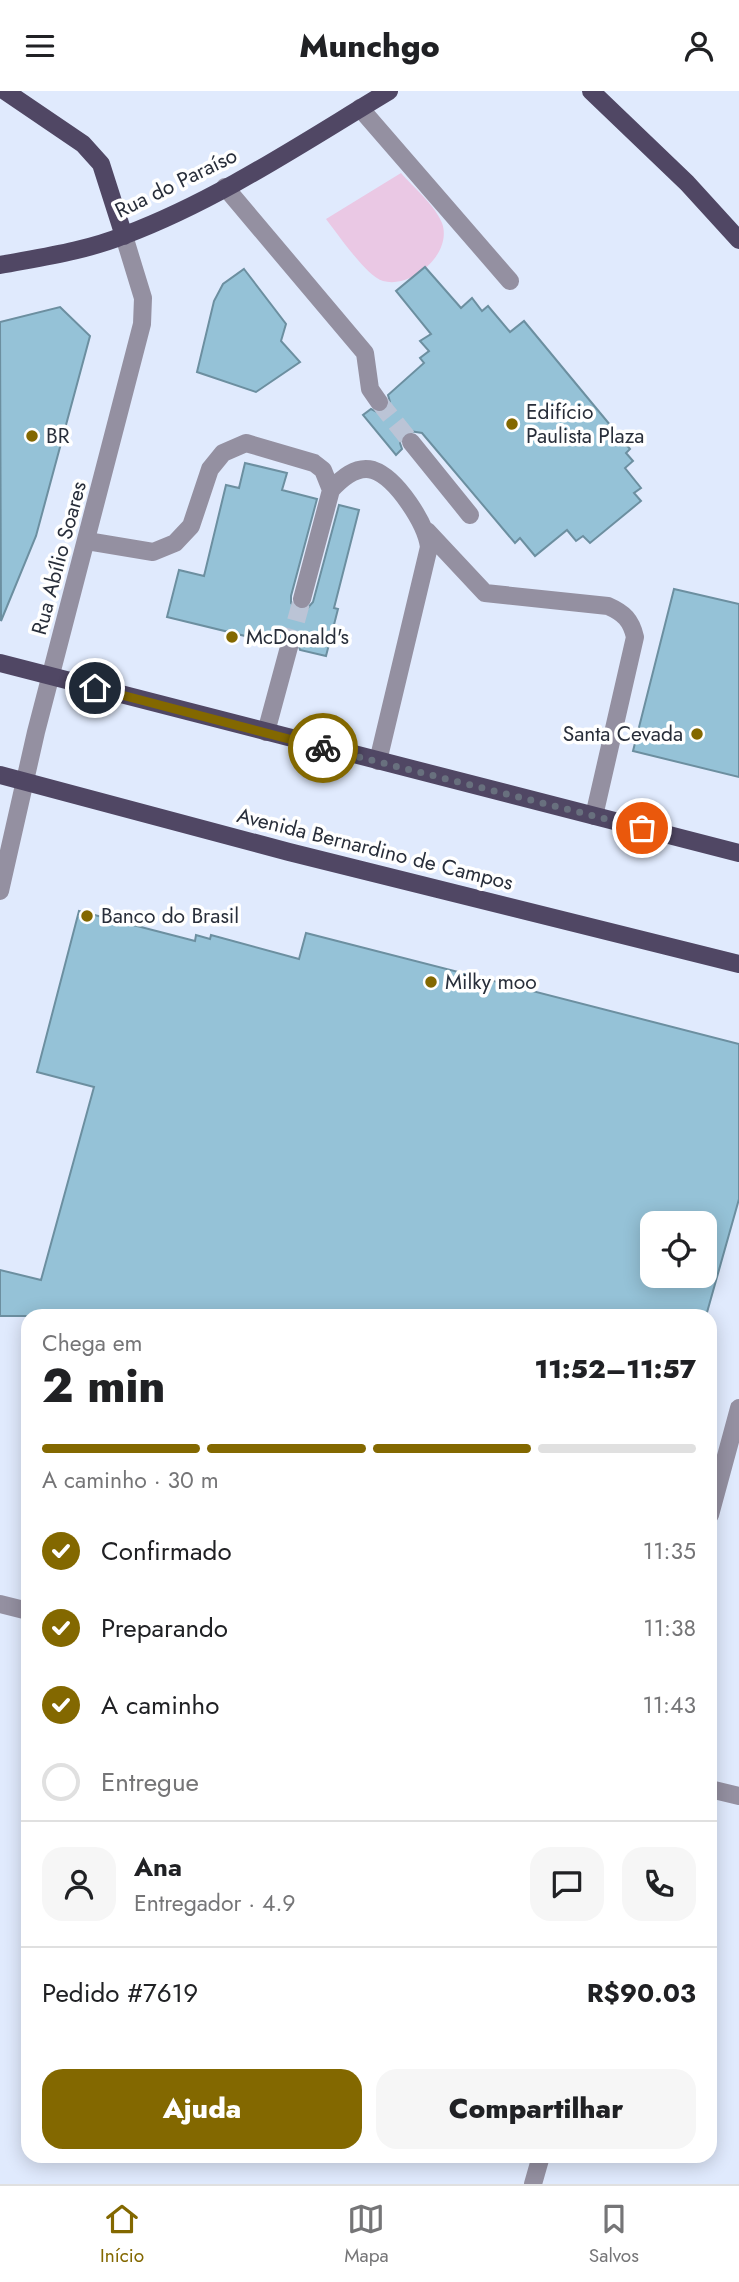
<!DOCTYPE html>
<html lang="pt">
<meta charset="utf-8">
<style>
body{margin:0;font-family:Jost,sans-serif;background:#f6f6f6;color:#202124;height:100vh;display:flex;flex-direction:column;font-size:26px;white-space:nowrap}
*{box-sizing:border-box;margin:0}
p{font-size:23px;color:#757577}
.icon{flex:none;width:38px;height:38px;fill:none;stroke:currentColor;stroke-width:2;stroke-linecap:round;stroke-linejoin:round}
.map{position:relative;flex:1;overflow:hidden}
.drawer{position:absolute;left:21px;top:1218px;width:696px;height:854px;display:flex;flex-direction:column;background:#fff;border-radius:21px;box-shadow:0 4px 18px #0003}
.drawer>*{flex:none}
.controls{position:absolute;left:640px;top:1120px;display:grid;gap:14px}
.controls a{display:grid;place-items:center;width:77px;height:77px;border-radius:14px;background:#fff;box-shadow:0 4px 18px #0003;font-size:35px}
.pin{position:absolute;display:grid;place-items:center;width:60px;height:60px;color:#fff;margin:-30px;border:4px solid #fff;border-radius:50%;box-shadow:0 2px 7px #0007}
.courier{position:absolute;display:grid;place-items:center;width:70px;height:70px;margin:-35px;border:5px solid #836800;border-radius:50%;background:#fff;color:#222;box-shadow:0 2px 9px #0007}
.overview em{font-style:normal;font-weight:800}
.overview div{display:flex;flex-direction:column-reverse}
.overview{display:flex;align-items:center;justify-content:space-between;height:119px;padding:0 21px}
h1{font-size:46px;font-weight:800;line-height:52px}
.bar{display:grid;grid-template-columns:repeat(4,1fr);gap:10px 7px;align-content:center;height:84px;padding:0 21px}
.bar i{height:9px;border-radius:5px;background:#e0e0e0}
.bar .current{background:#836800}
.bar p{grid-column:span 4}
.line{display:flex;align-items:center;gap:18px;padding:0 21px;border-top:2px solid #e0e0e0}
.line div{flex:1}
.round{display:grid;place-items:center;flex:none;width:74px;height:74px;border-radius:21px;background:#f6f6f6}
ol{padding:0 21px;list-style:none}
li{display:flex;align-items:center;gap:21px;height:77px}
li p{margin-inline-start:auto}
li .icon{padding:7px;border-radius:50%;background:#836800;color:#fff;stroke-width:4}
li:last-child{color:#757577}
li i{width:38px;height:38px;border:4px solid #e0e0e0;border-radius:50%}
.primary-button{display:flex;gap:14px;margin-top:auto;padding:14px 21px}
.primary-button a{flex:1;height:80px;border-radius:21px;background:#836800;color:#fff;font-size:28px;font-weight:800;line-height:80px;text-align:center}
.primary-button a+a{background:#f6f6f6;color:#202124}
header{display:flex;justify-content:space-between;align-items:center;height:91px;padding:0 21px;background:#fff;font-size:32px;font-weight:800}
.tabs{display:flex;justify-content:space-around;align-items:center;height:98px;border-top:2px solid #e0e0e0;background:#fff;font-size:19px;color:#757577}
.tabs a{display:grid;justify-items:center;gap:4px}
.tabs .current{color:#836800}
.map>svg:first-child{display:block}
.green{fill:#eac8e4}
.building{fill:#95c2d7;stroke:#6c8fa0;stroke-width:2;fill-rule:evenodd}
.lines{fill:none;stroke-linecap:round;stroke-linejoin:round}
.minor-tunnel{stroke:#bbc4d6;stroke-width:18;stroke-dasharray:18 9;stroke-linecap:butt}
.minor{stroke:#9490a1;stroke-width:18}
.major{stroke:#504764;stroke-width:18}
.done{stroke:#68707e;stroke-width:7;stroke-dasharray:0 12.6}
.route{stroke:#836800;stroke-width:9}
.poi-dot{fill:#836800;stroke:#fff;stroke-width:2.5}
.labels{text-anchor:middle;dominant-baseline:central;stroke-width:7;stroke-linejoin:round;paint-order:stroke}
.street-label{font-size:21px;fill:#282e3a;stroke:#fff}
.poi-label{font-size:21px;fill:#282e3a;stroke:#fff;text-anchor:start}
</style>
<header><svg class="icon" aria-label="menu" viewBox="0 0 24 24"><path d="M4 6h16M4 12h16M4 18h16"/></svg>Munchgo<svg class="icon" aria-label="person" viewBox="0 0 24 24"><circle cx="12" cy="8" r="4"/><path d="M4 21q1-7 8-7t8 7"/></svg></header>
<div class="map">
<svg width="739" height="2093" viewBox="0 0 739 2093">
<rect width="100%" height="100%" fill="#e0eafd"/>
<path class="green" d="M401,82c12,14 34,32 41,50 11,30 -30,66 -59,58 -16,-4 -46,-48 -57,-62z"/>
<path class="building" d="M425,176l36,41 11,-10 10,13 6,-5 22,26 14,-11 106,128 -4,4 7,8 -8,7 16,20 -7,5 7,8 -51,42 -7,-7 -7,5 -9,-11 -32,26 -15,-18 -5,5 -93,-110 -12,-2 -7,3 -3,9 2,6 -6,6 -33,-40 8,-6 8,4 7,-2 4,-9 -2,-7 36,-32 -4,-5 9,-7 -9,-10 11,-7 -35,-43z
M244,178l42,55 -5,17 19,21 -44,30 -59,-20 17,-71 9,-17z
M60,216l30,29 -54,200 -35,85 -1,-299z
M245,372l42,10 -5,17 35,9 -26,97v7l7,7h8l7,-8 26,-97 20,5 -25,98 4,1 -12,47 -26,-6 -3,-10 -6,-4 -9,3 -4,5 -111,-27 12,-47 25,6 22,-91 13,3z
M674,498l65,15v173l-106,-26z
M79,820l116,30 1,-6 14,4 1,-4 88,24 7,-26 433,111v155l-33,117h-706v-46l41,10 53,-193 -57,-15zM653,1132h52v53h-52z"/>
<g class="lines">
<path class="minor-tunnel" d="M379,311l32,40
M289,556l13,-48"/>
<path class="minor" d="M360,17l150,173
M225,96l140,166 5,36 9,13
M411,351l59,73
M427,440l58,62 123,13c16,7 23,14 27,31l-41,179
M87,450l66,11 22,-9 16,-17 19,-57 13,-16 23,-10 68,20 9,7 8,20
M302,508l29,-109c10,-11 25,-25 42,-20 24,8 53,54 56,77l-51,214
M266,641l23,-85
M0,800l36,-159 106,-408 1,-26 -19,-62
M710,1424l29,-107
M0,1513l28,7
M710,1698l29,7
M533,2093l8,-28"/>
<path class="major" d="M5,0l78,53 18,20 23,72
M591,0l96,92 52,57
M0,174c42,-8 86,-14 125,-30 93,-35 179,-93 264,-144
M0,572l739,190
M0,684l289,77 450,112"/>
</g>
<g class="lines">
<path class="done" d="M323,657l319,80"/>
<path class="route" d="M95,597l228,60"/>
</g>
<g class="poi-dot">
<circle cx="512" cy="333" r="7"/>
<circle cx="32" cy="345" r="7"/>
<circle cx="232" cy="546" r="7"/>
<circle cx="697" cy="643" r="7"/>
<circle cx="87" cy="825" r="7"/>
<circle cx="431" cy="891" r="7"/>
</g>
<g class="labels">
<g class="street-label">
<text transform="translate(176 92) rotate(-26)">Rua do Paraíso</text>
<text transform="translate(59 467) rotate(-75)">Rua Abílio Soares</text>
<text transform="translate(375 758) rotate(14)">Avenida Bernardino de Campos</text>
</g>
<g class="poi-label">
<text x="526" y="321">Edifício<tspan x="526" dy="24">Paulista Plaza</tspan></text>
<text x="46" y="345">BR</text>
<text x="246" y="546">McDonald's</text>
<text x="683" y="643" text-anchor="end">Santa Cevada</text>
<text x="101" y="825">Banco do Brasil</text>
<text x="445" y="891">Milky moo</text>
</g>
</g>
</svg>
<div class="controls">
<a><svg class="icon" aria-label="locate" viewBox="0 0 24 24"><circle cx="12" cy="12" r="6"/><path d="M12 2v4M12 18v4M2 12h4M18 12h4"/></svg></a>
</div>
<div class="pin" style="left:642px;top:737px;background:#ea580c"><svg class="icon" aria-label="bag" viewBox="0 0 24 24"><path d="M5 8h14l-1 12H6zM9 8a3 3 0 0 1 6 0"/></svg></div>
<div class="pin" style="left:95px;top:597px;background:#1f2937"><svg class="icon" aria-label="home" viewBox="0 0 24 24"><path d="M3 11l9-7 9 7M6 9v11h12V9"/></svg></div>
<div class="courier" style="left:323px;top:657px"><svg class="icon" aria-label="bike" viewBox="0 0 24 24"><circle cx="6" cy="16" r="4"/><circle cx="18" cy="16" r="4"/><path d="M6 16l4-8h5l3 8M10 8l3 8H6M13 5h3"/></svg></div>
<section class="drawer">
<div class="overview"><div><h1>2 min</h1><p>Chega em</p></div><em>11:52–11:57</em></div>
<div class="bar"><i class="current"></i><i class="current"></i><i class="current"></i><i></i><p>A caminho · 30 m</p></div>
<ol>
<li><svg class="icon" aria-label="check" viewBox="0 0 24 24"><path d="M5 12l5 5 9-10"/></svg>Confirmado<p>11:35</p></li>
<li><svg class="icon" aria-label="check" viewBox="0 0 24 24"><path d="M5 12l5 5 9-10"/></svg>Preparando<p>11:38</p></li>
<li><svg class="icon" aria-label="check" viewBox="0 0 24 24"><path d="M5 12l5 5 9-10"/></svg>A caminho<p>11:43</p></li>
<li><i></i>Entregue</li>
</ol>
<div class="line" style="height:126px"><a class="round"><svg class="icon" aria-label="person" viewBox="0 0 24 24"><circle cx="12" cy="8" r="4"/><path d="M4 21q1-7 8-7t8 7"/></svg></a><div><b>Ana</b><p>Entregador · 4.9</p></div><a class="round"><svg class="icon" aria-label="chat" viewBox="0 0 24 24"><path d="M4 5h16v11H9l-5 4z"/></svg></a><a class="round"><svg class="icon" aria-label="phone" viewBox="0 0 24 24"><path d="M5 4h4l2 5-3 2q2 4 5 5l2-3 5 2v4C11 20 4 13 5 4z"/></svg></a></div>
<div class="line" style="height:91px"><div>Pedido #7619</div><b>R$90.03</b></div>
<div class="primary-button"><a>Ajuda</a><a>Compartilhar</a></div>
</section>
</div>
<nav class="tabs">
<a class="current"><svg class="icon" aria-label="home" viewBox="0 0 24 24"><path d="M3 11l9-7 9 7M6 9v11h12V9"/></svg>Início</a>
<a><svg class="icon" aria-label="map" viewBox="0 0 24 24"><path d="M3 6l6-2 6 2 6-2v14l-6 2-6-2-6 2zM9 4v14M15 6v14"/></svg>Mapa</a>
<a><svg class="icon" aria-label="saved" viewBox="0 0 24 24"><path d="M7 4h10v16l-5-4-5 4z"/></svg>Salvos</a>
</nav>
